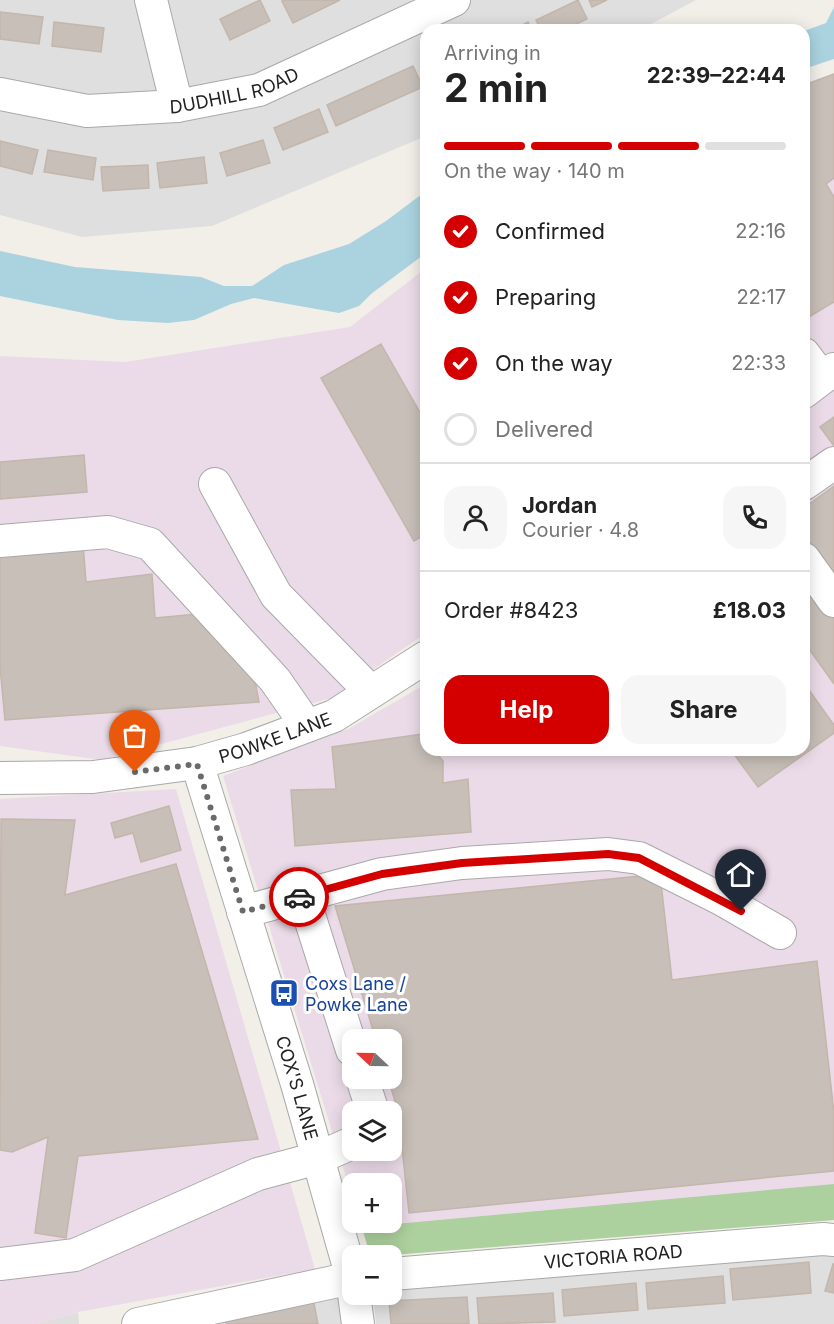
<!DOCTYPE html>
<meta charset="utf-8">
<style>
body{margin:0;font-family:Inter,sans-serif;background:#f6f6f6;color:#222;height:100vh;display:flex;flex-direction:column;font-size:22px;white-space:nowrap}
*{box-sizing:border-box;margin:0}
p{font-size:20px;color:#767676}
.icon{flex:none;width:33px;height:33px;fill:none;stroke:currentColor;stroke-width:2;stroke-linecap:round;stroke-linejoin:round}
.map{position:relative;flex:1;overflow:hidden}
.drawer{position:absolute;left:420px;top:24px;width:390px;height:732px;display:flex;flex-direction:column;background:#fff;border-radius:18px;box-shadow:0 3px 15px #0003}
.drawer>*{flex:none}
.needle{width:39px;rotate:292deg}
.tools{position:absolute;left:342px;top:1029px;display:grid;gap:12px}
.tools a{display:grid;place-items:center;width:60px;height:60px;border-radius:12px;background:#fff;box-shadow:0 3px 15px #0003;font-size:30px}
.pin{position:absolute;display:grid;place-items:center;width:51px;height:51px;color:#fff;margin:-62px -26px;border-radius:50% 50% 50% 0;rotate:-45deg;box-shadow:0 0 6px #0007}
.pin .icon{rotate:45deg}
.courier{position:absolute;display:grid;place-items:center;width:60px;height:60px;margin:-30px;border:4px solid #d40000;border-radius:50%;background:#fff;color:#222;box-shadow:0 2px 8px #0007}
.overview em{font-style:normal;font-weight:700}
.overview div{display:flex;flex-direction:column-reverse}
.overview{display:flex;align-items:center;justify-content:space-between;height:102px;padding:0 24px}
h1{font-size:39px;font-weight:700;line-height:45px}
.bar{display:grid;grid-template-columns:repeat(4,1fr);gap:9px 6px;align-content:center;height:72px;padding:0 24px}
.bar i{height:8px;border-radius:4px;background:#e0e0e0}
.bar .on{background:#d40000}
.bar p{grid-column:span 4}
.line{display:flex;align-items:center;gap:15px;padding:0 24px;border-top:2px solid #e0e0e0}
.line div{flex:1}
.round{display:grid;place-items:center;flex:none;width:63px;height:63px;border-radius:18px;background:#f6f6f6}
ol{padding:0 24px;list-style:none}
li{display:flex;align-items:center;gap:18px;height:66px}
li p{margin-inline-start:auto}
li .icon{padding:6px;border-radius:50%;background:#d40000;color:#fff;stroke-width:4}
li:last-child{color:#767676}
li i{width:33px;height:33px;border:3px solid #e0e0e0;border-radius:50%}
.primary-button{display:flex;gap:12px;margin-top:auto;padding:12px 24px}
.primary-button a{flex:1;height:69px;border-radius:18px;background:#d40000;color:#fff;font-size:24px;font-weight:700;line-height:69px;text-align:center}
.primary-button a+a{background:#f6f6f6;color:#222}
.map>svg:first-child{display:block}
.residential{fill:#e0dfdf}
.industrial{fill:#ebdbe8;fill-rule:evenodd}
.forest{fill:#add19e}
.water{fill:#aad3df}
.building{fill:#c7bfb8;stroke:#c4b6ab;stroke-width:1.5}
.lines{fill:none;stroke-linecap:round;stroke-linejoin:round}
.minor-casing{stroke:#a9a9a9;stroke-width:34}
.minor{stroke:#fff;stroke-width:32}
.done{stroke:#6b6a68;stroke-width:6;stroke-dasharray:0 10.8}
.route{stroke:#d40000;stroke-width:8}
.labels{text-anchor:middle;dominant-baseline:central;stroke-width:6;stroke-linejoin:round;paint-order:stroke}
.street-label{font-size:18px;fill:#222;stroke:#fff}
.transit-label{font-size:18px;fill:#164399;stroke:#fff;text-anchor:start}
</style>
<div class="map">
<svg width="834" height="1324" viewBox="0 0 834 1324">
<rect width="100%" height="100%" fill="#f2efe9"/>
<path class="residential" d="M0,0h696l-56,30h-214v106l-214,90 -130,11 -82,-22z
M824,1250l10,3v71h-458l-3,-29 19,-1v-4z
M338,1294l4,30h-157z
M78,1312l1,12h-42z"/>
<path class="industrial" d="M834,73v1147l-464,35 -10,-32 32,-1v-38h-40v13l-129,-421 125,-47 78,-45v66h378v-666zM352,1040h40v38h-40zM352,1112h40v38h-40z
M426,268v365l-94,65 -230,62 -102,-14v-390l125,6 225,-35z
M176,789l139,480 -237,43 -41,12h-37v-525z"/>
<path class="forest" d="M834,1184v36l-454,36 -10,-1 -8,-28z"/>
<path class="water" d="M834,7v52l-30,10v-38l22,-8z
M426,191v62l-55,41 -12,12 -20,7 -85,-15 -23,6 -37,16 -26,3 -50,-3 -118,-24v-45l75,16 126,10 23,9h28l32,-21 65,-21 37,-23z"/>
<path class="building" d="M260,0l10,21 -40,19 -10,-21z
M284,0h56l-47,23 -11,-22z
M578,0l9,19 -23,11h-23l-5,-10z
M589,0h18l-15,7z
M0,12l43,5 -4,27 -39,-5z
M54,22l50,6 -3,24 -49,-6z
M528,22l4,8h-19z
M413,66l10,21 -87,39 -9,-21z
M834,74v104l-8,6 8,13v105l-30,18v-235z
M319,109l9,23 -45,18 -9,-22z
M263,140l7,23 -43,13 -7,-23z
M0,141l38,9 -6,24 -32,-8z
M48,150l48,8 -3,22 -49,-8z
M204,157l3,26 -47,5 -3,-25z
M148,165l1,23 -46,3 -2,-24z
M381,344l45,79v111l-12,7 -93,-163z
M834,417v29l-14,-19z
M84,455l3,37 -87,7v-37z
M834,486v90l-30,-42v-26z
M83,543l3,39 66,-8 3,44 53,-5 45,57 6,32 -254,18 -5,-53v-117z
M804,569l30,43v72l-30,-42z
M804,683l30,42v8l-76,54 -27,-37h73z
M422,734l4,5v11h8l9,11v22l25,-4 3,53 -176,14 -4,-56 45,-1 -4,-42z
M169,806l12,44 -40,12 -8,-29 -18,5 -4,-15z
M1,819l74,1 -10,75 111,-31 82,275 -180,17 -12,82 -31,-5 13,-96 -36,15 -12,-2z
M660,874l12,106 145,-19 17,152v58l-425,42 -11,-102 -10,-33h4v-38h-16l-41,-134z
M809,1262l2,31 -78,7 -3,-31z
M833,1264h1v29l-9,-2z
M723,1276l2,27 -77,6 -2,-26z
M636,1283l2,27 -74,6 -2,-26z
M553,1293l2,29 -76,2 -2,-26z
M467,1297l2,27h-78l-2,-23z
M313,1298l5,26h-92l-1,-7z"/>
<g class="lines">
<g class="minor-casing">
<g id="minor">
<path d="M151,0l26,106"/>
<path id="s1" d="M0,94l87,17 90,-5 82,-16 195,-90"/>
<path d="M804,354l18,24"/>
<path d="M804,392l30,-23"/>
<path d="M215,484l61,111 95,97"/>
<path d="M804,484l30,-21"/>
<path d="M0,541l108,-9 42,12 125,136 32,46"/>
<path d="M804,559l30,42"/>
<path id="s2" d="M197,763l100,321 55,194"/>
<path id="s3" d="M0,778l93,-1 104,-14 49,-14 88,-33 92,-59"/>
<path d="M303,896l49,154"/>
<path d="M243,912l139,-38 80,-11 146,-9 31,4 82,41 59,34"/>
<path d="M362,1078l11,34"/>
<path d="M0,1264l75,-9 183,-81 60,-16 34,-15"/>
<path id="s4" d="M392,1274l431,-35 11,1"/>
<path d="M354,1294l4,30"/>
<path d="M138,1324l214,-46"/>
</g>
</g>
<use href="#minor" class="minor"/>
</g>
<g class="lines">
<path class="done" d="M135,772l62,-8 46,148 56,-15"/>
<path class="route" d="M299,897l83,-23 80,-11 146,-9 31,4 102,53"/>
</g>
<defs>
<g id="bus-square" transform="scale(1.5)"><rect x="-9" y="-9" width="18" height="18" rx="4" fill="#1a4fb4" stroke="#fff"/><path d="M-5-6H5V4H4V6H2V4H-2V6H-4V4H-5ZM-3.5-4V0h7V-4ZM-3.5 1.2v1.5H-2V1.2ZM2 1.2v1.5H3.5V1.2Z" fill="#fff"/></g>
</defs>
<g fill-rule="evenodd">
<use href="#bus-square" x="284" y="993"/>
</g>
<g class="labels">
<g class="street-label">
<text stroke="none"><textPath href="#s1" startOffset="238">DUDHILL ROAD</textPath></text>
<text stroke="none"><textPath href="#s3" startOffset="280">POWKE LANE</textPath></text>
<text stroke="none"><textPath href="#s2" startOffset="340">COX'S LANE</textPath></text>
<text stroke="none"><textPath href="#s4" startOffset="222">VICTORIA ROAD</textPath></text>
</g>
<g class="transit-label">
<text x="305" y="983">Coxs Lane /<tspan x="305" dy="21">Powke Lane</tspan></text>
</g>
</g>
</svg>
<div class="tools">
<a><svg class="needle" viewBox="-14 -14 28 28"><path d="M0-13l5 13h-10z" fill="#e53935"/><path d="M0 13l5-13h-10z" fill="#767676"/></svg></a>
<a><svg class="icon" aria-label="layers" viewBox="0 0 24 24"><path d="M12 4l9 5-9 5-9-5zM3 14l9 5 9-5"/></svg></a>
<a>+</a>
<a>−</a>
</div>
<div class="pin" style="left:135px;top:772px;background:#ea580c"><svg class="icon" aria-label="bag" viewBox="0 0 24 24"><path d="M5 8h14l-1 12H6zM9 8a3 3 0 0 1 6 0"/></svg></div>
<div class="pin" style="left:741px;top:911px;background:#1f2937"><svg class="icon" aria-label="home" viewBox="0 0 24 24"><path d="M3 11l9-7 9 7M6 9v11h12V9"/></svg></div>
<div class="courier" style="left:299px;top:897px"><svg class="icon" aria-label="car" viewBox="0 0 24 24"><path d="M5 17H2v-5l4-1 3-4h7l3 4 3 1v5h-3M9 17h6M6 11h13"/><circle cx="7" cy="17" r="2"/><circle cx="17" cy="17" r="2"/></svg></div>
<section class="drawer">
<div class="overview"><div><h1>2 min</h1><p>Arriving in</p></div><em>22:39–22:44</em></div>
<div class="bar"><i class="on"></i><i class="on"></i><i class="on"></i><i></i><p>On the way · 140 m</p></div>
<ol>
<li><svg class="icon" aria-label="check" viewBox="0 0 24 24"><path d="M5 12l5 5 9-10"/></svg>Confirmed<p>22:16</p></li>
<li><svg class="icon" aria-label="check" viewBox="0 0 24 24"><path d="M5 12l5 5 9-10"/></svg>Preparing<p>22:17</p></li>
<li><svg class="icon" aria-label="check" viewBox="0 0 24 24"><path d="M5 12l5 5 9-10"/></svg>On the way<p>22:33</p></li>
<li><i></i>Delivered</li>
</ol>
<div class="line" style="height:108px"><a class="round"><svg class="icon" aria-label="person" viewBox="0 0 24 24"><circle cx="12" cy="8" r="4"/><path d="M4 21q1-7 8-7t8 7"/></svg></a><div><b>Jordan</b><p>Courier · 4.8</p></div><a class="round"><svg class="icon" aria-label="phone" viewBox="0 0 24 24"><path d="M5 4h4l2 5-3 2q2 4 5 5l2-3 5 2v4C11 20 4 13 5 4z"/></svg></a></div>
<div class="line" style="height:78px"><div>Order #8423</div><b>£18.03</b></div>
<div class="primary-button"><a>Help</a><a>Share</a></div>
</section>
</div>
